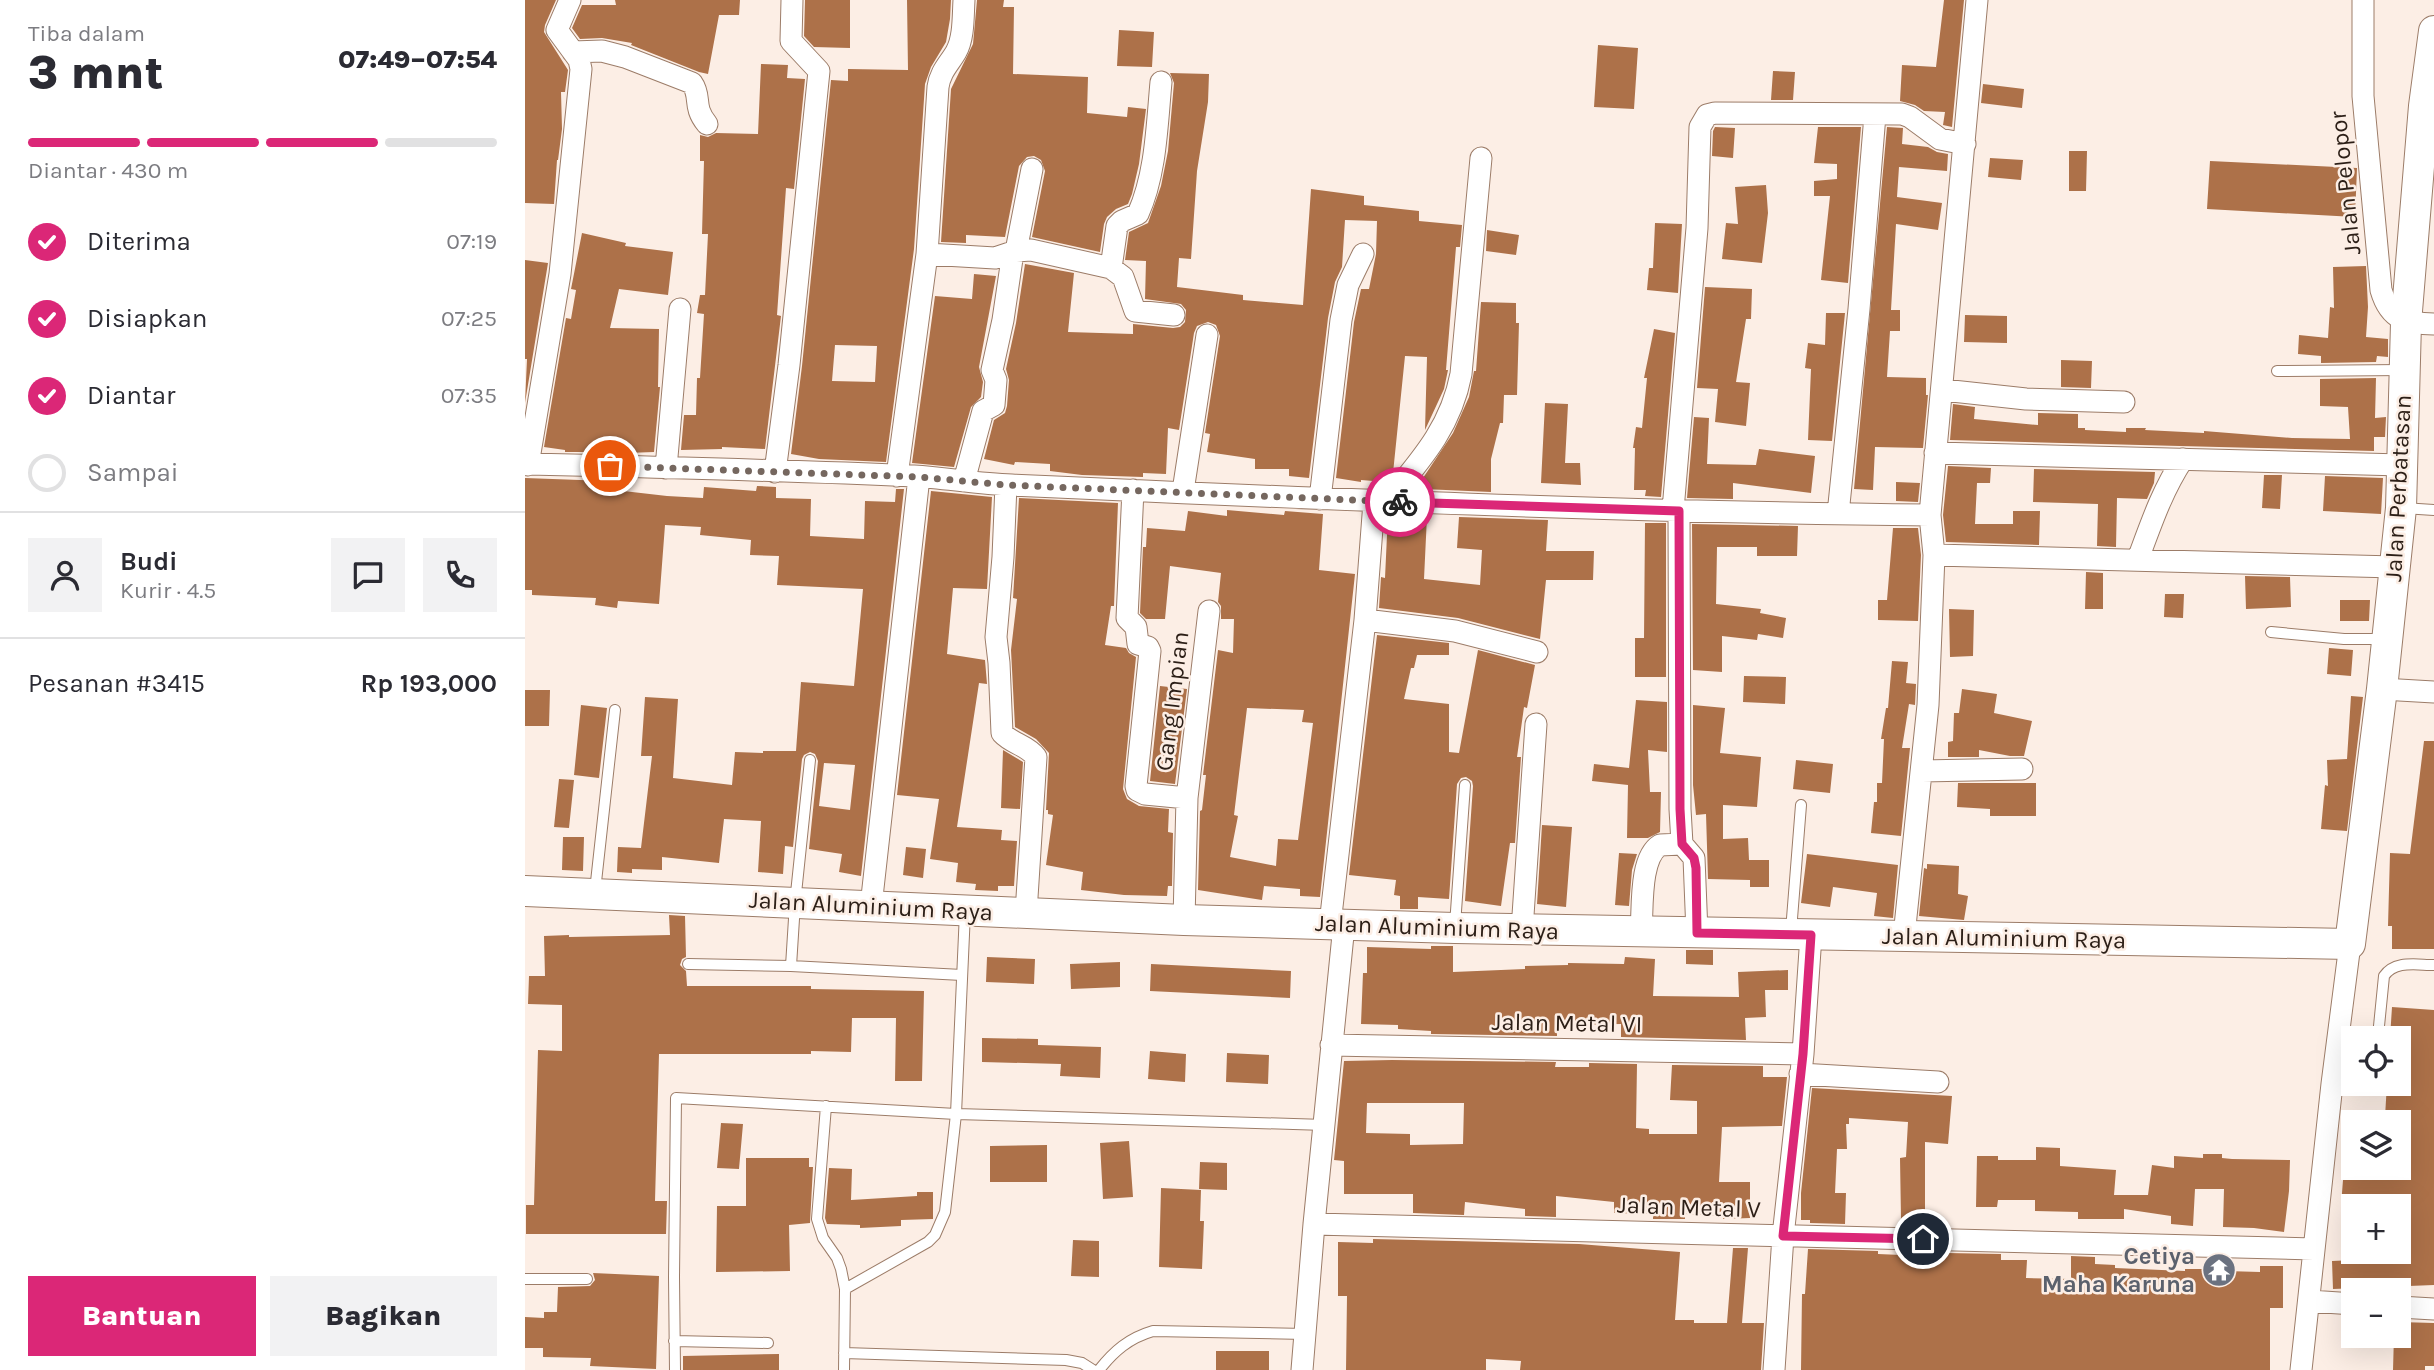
<!DOCTYPE html>
<html lang="id">
<meta charset="utf-8">
<style>
body{margin:0;font-family:Karla,sans-serif;background:#f2f2f3;color:#2b2b33;height:100vh;display:flex;flex-direction:column;font-size:26px;white-space:nowrap}
*{box-sizing:border-box;margin:0}
p{font-size:23px;color:#7c7c81}
.icon{flex:none;width:38px;height:38px;fill:none;stroke:currentColor;stroke-width:2;stroke-linecap:round;stroke-linejoin:round}
.map{position:relative;flex:1;overflow:hidden}
.details{display:flex;flex-direction:column;background:#fff;width:525px}
.details>*{flex:none}
.buttons{position:absolute;left:1816px;top:1026px;display:grid;gap:14px}
.buttons a{display:grid;place-items:center;width:70px;height:70px;border-radius:0px;background:#fff;box-shadow:0 7px 28px #0002;font-size:35px}
.pin{position:absolute;display:grid;place-items:center;width:60px;height:60px;color:#fff;margin:-30px;border:4px solid #fff;border-radius:50%;box-shadow:0 2px 7px #0007}
.courier{position:absolute;display:grid;place-items:center;width:70px;height:70px;margin:-35px;border:5px solid #db2777;border-radius:50%;background:#fff;color:#222;box-shadow:0 2px 9px #0007}
.head em{font-style:normal;font-weight:800}
.head div{display:flex;flex-direction:column-reverse}
.head{display:flex;align-items:center;justify-content:space-between;height:119px;padding:0 28px}
h1{font-size:46px;font-weight:800;line-height:52px}
.bar{display:grid;grid-template-columns:repeat(4,1fr);gap:10px 7px;align-content:center;height:84px;padding:0 28px}
.bar i{height:9px;border-radius:5px;background:#e1e1e2}
.bar .active{background:#db2777}
.bar p{grid-column:span 4}
.line{display:flex;align-items:center;gap:18px;padding:0 28px;border-top:2px solid #e1e1e2}
.line div{flex:1}
.round{display:grid;place-items:center;flex:none;width:74px;height:74px;border-radius:0px;background:#f2f2f3}
ol{padding:0 28px;list-style:none}
li{display:flex;align-items:center;gap:21px;height:77px}
li p{margin-inline-start:auto}
li .icon{padding:7px;border-radius:50%;background:#db2777;color:#fff;stroke-width:4}
li:last-child{color:#7c7c81}
li i{width:38px;height:38px;border:4px solid #e1e1e2;border-radius:50%}
.action{display:flex;gap:14px;margin-top:auto;padding:14px 28px}
.action a{flex:1;height:80px;border-radius:0px;background:#db2777;color:#fff;font-size:28px;font-weight:800;line-height:80px;text-align:center}
.action a+a{background:#f2f2f3;color:#2b2b33}
main{display:flex;flex:1;min-height:0}
.map>svg:first-child{display:block}
.building{fill:#ad7149;fill-rule:evenodd}
.lines{fill:none;stroke-linecap:round;stroke-linejoin:round}
.lane-casing{stroke:#9c7c68;stroke-width:12}
.street-casing{stroke:#9c7c68;stroke-width:23}
.secondary-casing{stroke:#9c7c68;stroke-width:32}
.lane{stroke:#fff;stroke-width:10}
.street{stroke:#fff;stroke-width:21}
.secondary{stroke:#fff;stroke-width:30}
.done{stroke:#75675f;stroke-width:7;stroke-dasharray:0 12.6}
.route{stroke:#db2777;stroke-width:9}
.labels{text-anchor:middle;dominant-baseline:central;stroke-width:5;stroke-linejoin:round;paint-order:stroke}
.street-label{font-size:24px;fill:#2c1f17;stroke:#fceee5}
.worship-label{font-size:24px;font-weight:bold;fill:#5b616d;stroke:#fceee5;text-anchor:end}
</style>
<main>
<section class="details">
<div class="head"><div><h1>3 mnt</h1><p>Tiba dalam</p></div><em>07:49–07:54</em></div>
<div class="bar"><i class="active"></i><i class="active"></i><i class="active"></i><i></i><p>Diantar · 430 m</p></div>
<ol>
<li><svg class="icon" aria-label="check" viewBox="0 0 24 24"><path d="M5 12l5 5 9-10"/></svg>Diterima<p>07:19</p></li>
<li><svg class="icon" aria-label="check" viewBox="0 0 24 24"><path d="M5 12l5 5 9-10"/></svg>Disiapkan<p>07:25</p></li>
<li><svg class="icon" aria-label="check" viewBox="0 0 24 24"><path d="M5 12l5 5 9-10"/></svg>Diantar<p>07:35</p></li>
<li><i></i>Sampai</li>
</ol>
<div class="line" style="height:126px"><a class="round"><svg class="icon" aria-label="person" viewBox="0 0 24 24"><circle cx="12" cy="8" r="4"/><path d="M4 21q1-7 8-7t8 7"/></svg></a><div><b>Budi</b><p>Kurir · 4.5</p></div><a class="round"><svg class="icon" aria-label="chat" viewBox="0 0 24 24"><path d="M4 5h16v11H9l-5 4z"/></svg></a><a class="round"><svg class="icon" aria-label="phone" viewBox="0 0 24 24"><path d="M5 4h4l2 5-3 2q2 4 5 5l2-3 5 2v4C11 20 4 13 5 4z"/></svg></a></div>
<div class="line" style="height:91px"><div>Pesanan #3415</div><b>Rp 193,000</b></div>
<div class="action"><a>Bantuan</a><a>Bagikan</a></div>
</section>
<div class="map">
<svg width="1909" height="1370" viewBox="0 0 1909 1370">
<rect width="100%" height="100%" fill="#fceee5"/>
<path class="building" d="M0,0h31l-11,25 -1,7 24,38 -3,22h-4l1,37 -4,31h-1l-3,44 -29,-1z
M90,0h125l-1,15h-20l-11,59 -9,-2 -68,-27 1,-2 -30,-5 -22,1 -8,-11 10,-23h34z
M280,0h45v48l-36,-1 -10,-11z
M382,0h44l-1,19 -4,23 -15,25 -6,17 -11,165 -28,213 -67,-3 -28,-5 11,-88 29,-286 17,1v-12l60,1zM310,345l42,1 -2,36 -43,-1z
M452,0h27l-1,7h11l-1,67 75,3 -1,36 40,4 1,-10 18,2 -7,55 -7,30 -4,10 -12,5 -9,8 -3,7 -4,28 -68,-15 13,-66 -4,-11 -7,-4 -7,1 -8,9 -14,71 -39,-2v8l-25,-1 10,-153 22,-45z
M1419,0h20l-12,127 -9,-2 2,-13 -21,-1 -9,-6 -15,-4 2,-36 34,2z
M594,30l35,2 -2,35 -35,-1z
M1073,45l40,3 -4,61 -40,-2z
M236,64l27,1 -1,13 18,1 -11,110 -8,-1 -9,127 4,1 -16,133 -43,-2v2l-41,1 3,-35h12l1,-37h3l4,-64 -7,-1 3,-18h5l3,-61h-6l2,-73h-4v-26l8,2 8,-4 42,1z
M1248,71l22,1 -2,28h-22z
M645,73l39,1 -1,28 -11,69 -6,88 -12,-1 -2,29 66,8v5l60,5 8,-116 53,7v9l55,6v10l43,4 -2,22h-4l-10,123h2l-4,19 -19,41 2,-73 -22,-1 -12,117 -7,9 -25,-2v2l-25,-4 18,-156 7,-33h8l7,-35 1,-33 -32,-1 -3,47 -7,15 -7,36 -19,160 -20,-2v-7h-34v-10l-48,-7 3,-18 -5,-1 15,-97 -4,-11 -8,-3 -11,4 -3,7 -15,97 -11,-2 -2,46 -23,-1v4l-61,-2 -32,-4v-7l-35,-2 -1,3 -30,-6 10,-39 11,-7 2,-7 2,-26 -3,-11 10,-46 9,-59 49,9 -6,59 65,2v-10l40,4 7,-1 5,-5 1,-12 -5,-6 -36,-5 1,-38 -21,-1 4,-28 19,-9 13,-37 7,-35 6,-68z
M1458,84l41,5 -2,19 -41,-5z
M1190,127l20,1 -2,30 -21,-2 1,-25z
M1293,127h43l-13,156 -27,-3 9,-84h-16v-15l23,-2v-15l-23,-1z
M1362,127l16,1 -1,16 26,3 9,5 11,2 -1,17 -48,-4 -2,30 45,6 -4,27 -42,-6 -5,86h9v21h-10l-3,46 39,1v17h2l-5,53 -48,-1 -2,43 -19,-1z
M1544,151h18l-1,40h-17z
M1465,158l33,2 -2,20 -33,-3z
M1685,161l147,7 -2,49 -148,-8z
M1241,185l2,28 -6,50 -40,-4 4,-36 12,1 -3,-37z
M1130,223l27,1 -4,69 -31,-3 2,-22h4z
M962,230l32,5 -3,20 -30,-4z
M57,233l44,10 -1,3 48,6 -5,43 -49,-6 -9,39 49,1 -1,58h2l-6,65 -27,1v-6l-38,-1 -1,6h-23v-2l-21,-3 22,-129 5,1 5,-29 -5,-1z
M0,260l23,3 -23,140 2,-44h-2z
M1841,266l2,41 -2,30 22,2v18l-11,-1 -1,6 -55,1v-7l-23,-2 1,-19 29,3 2,-31 4,1 -1,-41z
M449,274l22,2 -17,91 4,15 -2,15 -10,10 -17,60 -42,-4 23,-167 37,3z
M1180,287l47,2 -1,30h-5l-10,63 14,1 -4,43 -31,-4 3,-33 -21,-1z
M956,302l35,1v20h3l-2,72h-13l-1,28h-3l-9,36v33l-68,-3v-11l30,-45 16,-36 5,-26h2z
M1301,313h19l-13,128 -24,-1 3,-71 -6,-1 3,-25 17,2z
M1440,315l42,1v27l-43,-1z
M1129,329l21,4 -14,164 -16,-1 1,-6h-12l1,-42h-2l3,-21 6,1 5,-50h-3z
M1536,360l31,1 -1,27 -30,-1z
M1851,378l-1,40 11,-1 -1,20h-11v14l-424,-11 3,-36 22,3 -1,12 64,6v-12l40,1v14h7v2l41,2v-4h20l-1,2 59,3v-2l88,7 58,1 -2,-32 -28,-1v-27z
M1020,403l23,1 -3,59h15l1,22 -40,-2z
M1169,417l15,1 -2,46 49,1 3,-16 56,7 -4,37 -78,-10v16l-46,-1z
M1423,466l43,2 -1,15h-13l-2,41h38v-13h27l-1,34 -93,-3 -3,-27z
M1509,469l121,3 -1,11 -7,16 -30,-1 -1,49 -19,-1 1,-42 -65,-2z
M1739,475h18l-2,34 -18,-1z
M1800,476l58,2 -2,36 -58,-3z
M0,478l82,3 -1,8 61,7 36,2 1,-11 52,4 1,-5 19,1v11l35,1 -1,37 54,3 1,-38 30,1 1,-13h8l-43,387 -22,-4 3,-18 -33,-5 9,-88 -3,-7 -5,-2 -6,3 -2,4 -9,88 -8,-1 -2,28 -25,-2 3,-51 -37,-2 -5,44 -57,-6v13l-30,-1v4l-15,-1 1,-25 23,1 11,-92h-11l4,-59 33,2 -5,79 59,7 3,-33 28,1v-2h33l5,-69 53,4 9,-97 -86,-4 2,-29 -29,-1 1,-15 -51,-5 1,-8 -36,-2 -6,79 -41,-3 -1,7 -22,-3 1,-7 -64,-3v-5h-7zM299,763l31,2 -5,45 -31,-4z
M1371,482l24,1 -2,19 -22,-1z
M406,491l61,6 -5,92 -34,-1 -6,66 38,6 2,24 -8,-1 -22,144 45,3 -1,10 16,1 -3,45h-16v5l-23,-1 1,-6 -20,-2 2,-19 -28,-4 9,-60 -42,-4z
M494,498l99,5 -4,103h-3l-6,39 21,3 3,5 7,4 -13,132 4,10 12,7 30,3 -1,23 5,1 -1,53h-4l-1,10 -43,-1 -43,-5 2,-18 -37,-7 7,-50 -5,-1v-4h-2l3,-57 -13,-14 -21,-12 -4,-77 6,-51 -4,-1z
M702,510l57,5 1,-4 38,3 -4,56 36,4 -35,323 -20,-1v-7l-36,-3 -2,14 -64,-10 2,-79 2,-1 4,-35h-3l15,-125 15,3 1,-34h-13v-13l-3,-4 3,-29 -51,-7 -5,53h-19l-6,-6 3,-66h3l1,-19 38,3 3,-20 39,5zM722,708l57,2 -2,12 11,1 -15,117 -20,-1 -2,27 -46,-9 8,-41 -4,-1z
M863,514l39,2 -3,63 56,6 2,-35 -25,-2 2,-31 89,3 -2,31h48l-1,29h-47l-6,59 -82,-21 -79,-10 2,-31 4,1z
M1120,523h21v154h-31v-39h9z
M1167,524l106,2 -1,30h-40v-9h-40l-1,57 45,5 -1,4 26,5 -3,20 -25,-4 -1,6 -35,-4v36l-29,-2z
M1368,528h25l3,27 -3,66 -40,-1v-20h9z
M1561,572l17,1v36h-18z
M1720,576l45,1 1,30 -45,2z
M1640,594h19l-1,24 -19,-1z
M1815,600h30l-1,21h-29z
M1424,609l25,1 -1,46 -23,1z
M852,635l72,8v12h-32l-3,13h-3l-7,31 45,5v48l10,1 19,-103 57,15 -8,43 -3,-1 -7,50h4l-6,86h-5l-9,63 -36,-5 8,-115 -1,-5 -6,-4 -5,1 -4,6 -8,115 -31,-2v12h-18v-13l-6,-1 2,-15 -47,-5z
M1804,648l24,2 -2,26 -24,-2z
M1367,661l16,1 -2,21 10,1 -1,21 -6,-1 -7,44h8l-9,88 -30,-3 3,-31h3v-19h5l2,-44h-3l5,-31h2z
M1219,676l42,1 -1,27 -42,-2z
M635,686l27,3 -12,95 -25,-3z
M1437,689l35,5 -3,19 38,8 -8,35h-14l-31,-6v7h-31v-15l5,-1 1,-28h5z
M0,690h25l-1,36h-24z
M1826,696l12,1 -16,134 -26,-2 4,-44 3,1 -1,-26 20,-1z
M1111,700l31,2v50l-19,-2 2,42h11l-1,40 -12,6h-21l1,-53 -36,-4 2,-17 35,4z
M56,705l26,3 -8,70 -25,-3z
M1168,705l32,3 -5,45 41,4 -4,50 -34,-2v34l25,-1 1,22h20v27h-19v-7l-42,-1 -2,-65 -10,1 -3,-30z
M1899,741h10v208h-42v-23h-4l2,-73 20,1z
M478,750l20,12 -3,47 -19,-1z
M1271,760l37,4 -3,29 -37,-4z
M34,779l15,1 -5,48 -15,-1z
M1433,783h78v33h-46v-7l-33,-2z
M1017,825l30,2 -6,80 -29,-3z
M38,837h21l-1,34 -21,-1z
M381,847l20,2 -3,29 -20,-3z
M1094,853l18,1 -5,16 -3,36 -14,-1z
M1282,854l91,11 -5,53 -19,-2 3,-23 -44,-6 -3,20 -29,-4z
M1402,864l32,2 -1,28 10,2 -4,24 -45,-4 5,-48 3,1z
M144,915l16,1 1,41 -4,2 -2,6 6,6 1,15h124v3l113,2 -2,90h-27l1,-63h-44l-1,34 -40,-1v3h-152l-4,147h12l-1,33h-140v-29h8l4,-155 24,1v-46l-34,-1 1,-28h16l-1,-40 25,-1v2l101,-2z
M906,946h22v26l72,-3v-3l43,-1v-2l56,1 1,-7 30,2 -2,37 86,1 -1,-25 50,-2v20h-23l1,27 -21,1 1,22 -125,-3v-13l-64,1v11l-126,-2v-3l-33,-2v-4l-37,-1 2,-51h4v-26l64,2z
M1161,950h27v15l-27,-1z
M462,957l48,2 -1,25 -48,-2z
M595,962v25l-49,2 -1,-25z
M626,964l140,7 -1,27 -140,-7z
M1867,1007l42,3v275l-101,4 -1,-28 64,-3 -1,-7h4v-45h-58l3,-39h55v-49l-14,-1 2,-34h12v-45h-9z
M457,1038l56,1v6l63,2 -1,31 -40,-2 1,-12 -79,-2z
M625,1051l36,3 -1,28 -37,-3z
M702,1053l42,2 -1,29 -42,-2z
M867,1060l164,2 -1,5h34v-4l48,1 -1,64 13,1v5h48v-33l-27,-1 2,-35 91,1v11h24l-5,49 -60,1 -3,55h31v36l-27,1v-3l-38,-2v5h-32v-5l-39,-1v-11l-58,-6v21l-31,-1v-7l-60,-7 -1,13 -51,-2v-19h-69v-33l-10,-1 10,-99zM842,1103h97l-1,41 -53,1v-11l-44,-1z
M1287,1088l140,8 -4,48 -23,-2v77h-24l-1,-61 6,-1 2,-35 -59,-4v6h-3l1,25h-10l-2,44h11l-1,31 -35,-1v-3h-9v-27z
M196,1123l22,1 -4,45 -22,-1z
M604,1141l4,56 -30,2 -3,-56z
M522,1145v37h-57v-36z
M1511,1147l24,1v18l56,4 -2,25h34l4,-30 22,3v-12l29,2v-4h19v4l10,1 58,1 -1,31 -5,41 -30,-4 -31,-1 1,-38h-29l-2,37 -22,-2v-8l-47,-7v10h-46v-7l-43,-1v-11h-37l-1,7h-21l1,-51h21v4h38z
M221,1158h63v9h4l-3,56 -21,2 1,46 -74,1 1,-66h29z
M675,1162l27,1v27l-28,-1z
M304,1168l23,1 -1,31 66,-4v-4h16v27l-32,1v6l-41,2v-3l-33,-1 -2,-6z
M636,1188l40,2 -1,31h4l-2,48 -43,-2z
M848,1239l206,5 101,8 -5,68h19v3h33l6,-75h15l-6,75h22l-3,47h-241l1,-9 -35,-2v11h-140l1,-74h-9v-54l35,1z
M548,1240l26,1v36l-28,-1z
M1283,1249l70,2v3l69,3v-4l54,1v6h26l-1,18 45,1v-23l24,1v7l20,1v3l70,3v-2h26v-9h15v11l34,1v-6h23v42h-13v62h-469l1,-76h3z
M68,1273l66,3 -3,93 -66,-3 1,-8 -48,-1v-9h-18v-31l19,1v-6h13l1,-25 32,-1 5,-6z
M1874,1322l35,1v43h-9v4h-32l1,-35h5z
M691,1351h53v19h-53z
M254,1354v16h-96v-14z"/>
<g class="lines">
<g class="lane-casing">
<path id="lane" d="M1752,371l126,-1
M1878,508l31,2
M1746,632l73,7h40
M70,891l20,-181
M930,925l10,-140
M1266,931l10,-126
M163,964l103,2 171,9
M266,966l4,-63 15,-143
M1813,1031l40,5 6,-60c11,-16 32,-11 50,-11
M301,1106l-9,113 6,19 14,20 4,11 4,20 -1,81
M0,1279h62
M320,1289l83,-47 7,-7 10,-23 5,-44 6,-54 9,-202
M149,1341l94,2
M319,1353l222,7 16,3 11,7
M150,1370l-1,-93 2,-179 280,16 369,11
M574,1370c15,-19 30,-32 54,-39l152,3"/>
</g>
<g class="street-casing">
<path id="street" d="M1838,0v96l18,194c9,31 26,33 53,34
M48,52l29,-1 23,6 67,26c10,14 0,23 15,41
M491,251l16,-82
M402,254l68,4 21,-7 15,-1 80,18 12,9 12,34 39,4
M586,268l6,-42 5,-5 16,-7c18,-40 19,-89 23,-132
M1418,390l83,9 98,3
M1410,453l467,12
M0,464c129,3 259,6 389,12 32,2 65,8 98,9 306,14 612,27 918,30
M3,465l32,-191 21,-205 -2,-9 -22,-30 13,-30
M141,468l14,-159
M250,472l14,-107 30,-294 -28,-30 1,-41
M372,476l30,-222 11,-167c2,-15 11,-23 18,-35 8,-14 7,-36 8,-52
M439,481l19,-70 11,-6 2,-25 -4,-10 11,-50 10,-68
M481,485l-3,72 -7,80 3,26 3,70c10,11 25,12 34,24l-10,156
M608,490l-6,128 9,9 2,17 10,3 2,4 -14,135 1,4 8,4 42,4 -3,122
M658,491l24,-156
M795,499l21,-179 7,-35 15,-31
M862,501c34,-41 64,-74 74,-127l20,-216
M1148,510l24,-282 3,-101 7,-12 8,-2 187,1 8,3 30,22 25,5
M1313,514l21,-205 16,-194
M1409,555l461,12
M1613,559c13,-35 24,-68 45,-100
M840,620l90,11 82,21
M1857,689l52,3
M1397,771l100,-2
M662,798l22,-187
M1157,844l12,14 3,75
M346,906l48,-429
M805,924l35,-304 9,-118
M997,930l14,-206
M1116,932c2,-23 -2,-74 19,-87l22,-1 -2,-35 -1,-298
M1379,936l24,-231 6,-150 -4,-40 47,-515
M806,1045l472,9
M1275,1074l138,8
M789,1224l1000,25
M1784,1301l45,3
M1874,1307l35,2
M777,1370l12,-146 30,-299
M1249,1370l9,-134 20,-182 8,-119
M1776,1370l31,-286 18,-140"/>
</g>
<g class="secondary-casing">
<path id="secondary" d="M0,891l659,29 271,8 895,16 32,-255 19,-181 5,-185 18,-217 10,-75"/>
</g>
<use href="#lane" class="lane"/>
<use href="#street" class="street"/>
<use href="#secondary" class="secondary"/>
</g>
<g class="lines">
<path class="done" d="M85,466l309,11 87,8 394,17"/>
<path class="route" d="M875,502l279,9 1,298 2,35 12,14 2,10 1,65 114,2 -8,119 -20,182 140,3"/>
</g>
<defs>
<g id="temple-disc" transform="scale(1.75)"><circle r="9.5" fill="#6b7280" stroke="#fceee5"/><path d="M0-6L5-2H3V0L6.5 2.5H4V6H1.5V3h-3V6H-4V2.5H-6.5L-3 0V-2H-5Z" fill="#fff"/></g>
</defs>
<g fill-rule="evenodd">
<use href="#temple-disc" x="1694" y="1270"/>
</g>
<g class="labels">
<g class="street-label">
<text transform="translate(1820 183) rotate(-96)">Jalan Pelopor</text>
<text transform="translate(1873 488) rotate(-87)">Jalan Perbatasan</text>
<text transform="translate(647 701) rotate(-83)">Gang Impian</text>
<text transform="translate(346 906) rotate(3)">Jalan Aluminium Raya</text>
<text transform="translate(912 927) rotate(2)">Jalan Aluminium Raya</text>
<text transform="translate(1479 938) rotate(1)">Jalan Aluminium Raya</text>
<text transform="translate(1042 1023) rotate(1)">Jalan Metal VI</text>
<text transform="translate(1164 1207) rotate(2)">Jalan Metal V</text>
</g>
<g class="worship-label">
<text x="1670" y="1256">Cetiya<tspan x="1670" dy="28">Maha Karuna</tspan></text>
</g>
</g>
</svg>
<div class="buttons">
<a><svg class="icon" aria-label="locate" viewBox="0 0 24 24"><circle cx="12" cy="12" r="6"/><path d="M12 2v4M12 18v4M2 12h4M18 12h4"/></svg></a>
<a><svg class="icon" aria-label="layers" viewBox="0 0 24 24"><path d="M12 4l9 5-9 5-9-5zM3 14l9 5 9-5"/></svg></a>
<a>+</a>
<a>−</a>
</div>
<div class="pin" style="left:85px;top:466px;background:#ea580c"><svg class="icon" aria-label="bag" viewBox="0 0 24 24"><path d="M5 8h14l-1 12H6zM9 8a3 3 0 0 1 6 0"/></svg></div>
<div class="pin" style="left:1398px;top:1239px;background:#1f2937"><svg class="icon" aria-label="home" viewBox="0 0 24 24"><path d="M3 11l9-7 9 7M6 9v11h12V9"/></svg></div>
<div class="courier" style="left:875px;top:502px"><svg class="icon" aria-label="bike" viewBox="0 0 24 24"><circle cx="6" cy="16" r="4"/><circle cx="18" cy="16" r="4"/><path d="M6 16l4-8h5l3 8M10 8l3 8H6M13 5h3"/></svg></div>
</div>
</main>
